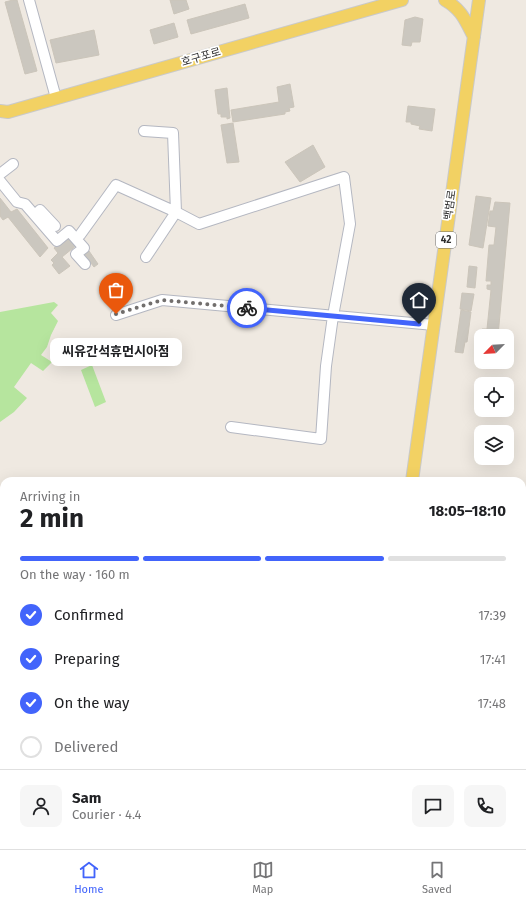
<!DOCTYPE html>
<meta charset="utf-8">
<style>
body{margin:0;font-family:"Fira Sans","Noto Sans KR",sans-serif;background:#f6f6f6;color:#202124;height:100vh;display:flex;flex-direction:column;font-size:15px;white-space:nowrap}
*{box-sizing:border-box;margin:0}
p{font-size:13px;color:#757577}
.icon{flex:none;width:22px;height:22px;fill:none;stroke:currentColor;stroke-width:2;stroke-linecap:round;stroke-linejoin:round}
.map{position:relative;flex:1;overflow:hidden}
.sheet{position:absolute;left:0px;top:477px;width:526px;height:372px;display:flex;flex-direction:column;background:#fff;border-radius:12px 12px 0 0;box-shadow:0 4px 16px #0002}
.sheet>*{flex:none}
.needle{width:26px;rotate:246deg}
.tools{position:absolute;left:474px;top:329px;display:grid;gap:8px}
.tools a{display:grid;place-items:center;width:40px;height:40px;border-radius:8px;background:#fff;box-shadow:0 4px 16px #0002;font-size:20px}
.pin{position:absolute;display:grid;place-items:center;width:34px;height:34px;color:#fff;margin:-41px -17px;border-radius:50% 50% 50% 0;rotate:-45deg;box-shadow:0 0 4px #0007}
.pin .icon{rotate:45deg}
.courier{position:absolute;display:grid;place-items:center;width:40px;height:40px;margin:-20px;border:3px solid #4264fb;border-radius:50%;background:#fff;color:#222;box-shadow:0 1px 5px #0007}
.bubble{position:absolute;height:28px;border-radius:8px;background:#fff;box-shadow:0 4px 16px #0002;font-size:13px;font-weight:700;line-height:28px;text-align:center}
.head em{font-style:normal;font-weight:700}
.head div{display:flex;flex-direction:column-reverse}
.head{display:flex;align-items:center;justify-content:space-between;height:68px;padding:0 20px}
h1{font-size:26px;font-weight:700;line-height:30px}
.bar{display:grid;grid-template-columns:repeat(4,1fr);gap:6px 4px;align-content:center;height:48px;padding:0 20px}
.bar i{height:5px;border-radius:3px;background:#e0e0e0}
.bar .on{background:#4264fb}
.bar p{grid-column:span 4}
.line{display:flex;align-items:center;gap:10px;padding:0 20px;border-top:1px solid #e0e0e0}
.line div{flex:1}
.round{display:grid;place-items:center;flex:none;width:42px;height:42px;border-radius:8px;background:#f6f6f6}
ol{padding:0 20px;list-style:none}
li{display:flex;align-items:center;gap:12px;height:44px}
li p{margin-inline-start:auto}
li .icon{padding:4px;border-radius:50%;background:#4264fb;color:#fff;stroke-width:4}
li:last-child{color:#757577}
li i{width:22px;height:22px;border:2px solid #e0e0e0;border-radius:50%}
.tabs{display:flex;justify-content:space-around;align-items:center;height:56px;border-top:1px solid #e0e0e0;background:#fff;font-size:11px;color:#757577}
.tabs a{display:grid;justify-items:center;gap:2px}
.tabs .on{color:#4264fb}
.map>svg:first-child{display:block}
.green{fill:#b6e59e}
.building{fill:#cbc7bf;stroke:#cbc5ba}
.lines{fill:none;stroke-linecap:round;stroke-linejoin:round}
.minor-casing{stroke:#b4b7c1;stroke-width:12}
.major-casing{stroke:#c9c9c9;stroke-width:14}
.minor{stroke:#fff;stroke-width:10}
.major{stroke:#f2d163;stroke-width:12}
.done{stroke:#726f6d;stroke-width:4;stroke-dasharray:0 7.2}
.route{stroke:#4264fb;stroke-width:5}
.labels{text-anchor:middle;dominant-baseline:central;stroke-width:3.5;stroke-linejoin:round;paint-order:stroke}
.shield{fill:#fff;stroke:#6d6d6d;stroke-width:1}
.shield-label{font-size:10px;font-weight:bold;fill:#2e2e2e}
.street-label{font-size:11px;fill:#2e2e2e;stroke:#fff}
</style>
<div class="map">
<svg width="526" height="849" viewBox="0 0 526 849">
<rect width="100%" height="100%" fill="#efe9e1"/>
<path class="green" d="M54,302l4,3 -7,8 7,8 -7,14 -4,12 -6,8 11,7 -9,9 -12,-8 -17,24 13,11 -13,14 -14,10v-110z
M92,365l14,37 -11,5 -14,-37z
M0,606l4,1v130l-4,2z"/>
<path class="building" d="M13,0h4l20,71 -12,3 -20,-72z
M170,0h16l3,9 -15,5z
M245,4l4,14 -58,16 -4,-14z
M415,17l8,2 -3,23h-8l-1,4 -9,-1 3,-25z
M174,23l4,14 -24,7 -4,-14z
M94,30l5,25 -43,8 -6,-23z
M290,84l4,23 -5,1 1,3 -5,1v2l-52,8 -2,-12 48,-8 -2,-15z
M227,88l3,30 -3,1v-2h-6v-3h-3l-3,-24z
M408,106l27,3 -3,22 -13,-2 1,-3 -9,-2v-2h-5z
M233,123l6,39 -12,1 -6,-38z
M313,145l12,22 -25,15 -15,-20z
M476,196l15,2 -8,50 -14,-3z
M0,198l11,14 6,-3 31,39 -8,9 -32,-40 -5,3 -3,-4z
M495,202l15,1 -12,133h-17l1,-7h5l4,-39 -4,-1v-4h4v-4h-5l3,-36h5l2,-18 -8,-1 2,-15h3z
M70,235l8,9 -16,13 8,9 -11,8 -7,-9 2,-2 -3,-3 7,-7 -4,-5z
M89,251l9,13 -4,3 -10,-13z
M469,266l8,1 -2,21 -8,-1z
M462,293l12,1 -3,17 -11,-2z
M461,310l10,2 -4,30h-2l-2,11 -8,-1z"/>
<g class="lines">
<g class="minor-casing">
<path id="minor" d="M29,0l27,98
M0,174l13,-10
M0,181l17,21 8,2 32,37 12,-10 15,17 -8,6 9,10
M35,215l5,-5 15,16
M80,235l36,-50 60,27 -3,-79 -29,-2
M146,257l30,-45 23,12 145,-47 6,47 -17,92 -7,50 -5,73 -90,-12
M116,315l46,-15 272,25
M522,568l4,-2
M0,836l4,-3
M475,845l1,4
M522,845l1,4
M436,849v-2"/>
</g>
<g class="major-casing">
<path id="major" d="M445,0c17,10 20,20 29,37
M0,111l8,1 394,-112
M412,481l67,-481
M360,849v-4"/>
</g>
<use href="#minor" class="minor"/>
<use href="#major" class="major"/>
</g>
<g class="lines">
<path class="done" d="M116,314l46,-14 85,8"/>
<path class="route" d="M247,308l172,16"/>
</g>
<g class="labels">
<rect class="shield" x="436" y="232" width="20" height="16" rx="3"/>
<g class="shield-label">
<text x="446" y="240">42</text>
</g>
<g class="street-label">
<text transform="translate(201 57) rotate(-16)">호구포로</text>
<text transform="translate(450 205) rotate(-82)">백범로</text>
</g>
</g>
</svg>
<div class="tools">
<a><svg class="needle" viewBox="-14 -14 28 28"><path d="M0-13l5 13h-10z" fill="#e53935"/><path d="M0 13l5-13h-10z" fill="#757577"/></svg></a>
<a><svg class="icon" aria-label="locate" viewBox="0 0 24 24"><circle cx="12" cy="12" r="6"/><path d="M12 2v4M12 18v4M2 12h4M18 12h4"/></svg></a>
<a><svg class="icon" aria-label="layers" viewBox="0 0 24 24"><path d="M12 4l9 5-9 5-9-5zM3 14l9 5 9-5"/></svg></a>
</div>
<div class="pin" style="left:116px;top:314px;background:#ea580c"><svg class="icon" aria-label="bag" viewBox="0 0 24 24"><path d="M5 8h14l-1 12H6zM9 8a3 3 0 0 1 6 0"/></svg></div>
<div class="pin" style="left:419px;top:324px;background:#1f2937"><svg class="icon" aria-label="home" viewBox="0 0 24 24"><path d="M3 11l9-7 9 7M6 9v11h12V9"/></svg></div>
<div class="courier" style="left:247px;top:308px"><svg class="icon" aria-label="bike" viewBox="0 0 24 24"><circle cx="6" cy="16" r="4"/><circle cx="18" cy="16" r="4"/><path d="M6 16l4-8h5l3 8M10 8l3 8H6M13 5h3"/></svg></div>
<div class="bubble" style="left:50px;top:338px;width:132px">씨유간석휴먼시아점</div>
<section class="sheet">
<div class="head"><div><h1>2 min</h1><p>Arriving in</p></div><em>18:05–18:10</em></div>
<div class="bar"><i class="on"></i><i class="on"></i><i class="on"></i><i></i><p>On the way · 160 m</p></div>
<ol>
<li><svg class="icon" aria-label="check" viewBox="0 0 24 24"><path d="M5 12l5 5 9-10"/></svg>Confirmed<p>17:39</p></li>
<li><svg class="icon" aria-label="check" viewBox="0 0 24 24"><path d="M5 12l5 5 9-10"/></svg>Preparing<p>17:41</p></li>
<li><svg class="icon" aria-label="check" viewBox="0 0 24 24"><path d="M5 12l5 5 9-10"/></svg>On the way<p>17:48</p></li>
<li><i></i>Delivered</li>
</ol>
<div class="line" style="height:72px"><a class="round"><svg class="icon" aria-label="person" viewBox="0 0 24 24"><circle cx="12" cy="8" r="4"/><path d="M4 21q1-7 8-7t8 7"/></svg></a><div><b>Sam</b><p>Courier · 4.4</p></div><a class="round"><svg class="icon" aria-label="chat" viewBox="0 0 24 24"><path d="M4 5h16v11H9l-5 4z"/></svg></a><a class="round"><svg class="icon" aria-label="phone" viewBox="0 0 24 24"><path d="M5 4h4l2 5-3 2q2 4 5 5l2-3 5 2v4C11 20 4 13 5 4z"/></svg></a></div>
</section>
</div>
<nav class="tabs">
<a class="on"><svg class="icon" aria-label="home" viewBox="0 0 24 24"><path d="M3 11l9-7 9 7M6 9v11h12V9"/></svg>Home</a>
<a><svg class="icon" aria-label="map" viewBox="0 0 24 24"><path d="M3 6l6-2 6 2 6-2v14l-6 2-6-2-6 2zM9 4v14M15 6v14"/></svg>Map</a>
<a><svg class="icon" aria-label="saved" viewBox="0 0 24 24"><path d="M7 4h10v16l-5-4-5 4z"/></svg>Saved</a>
</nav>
